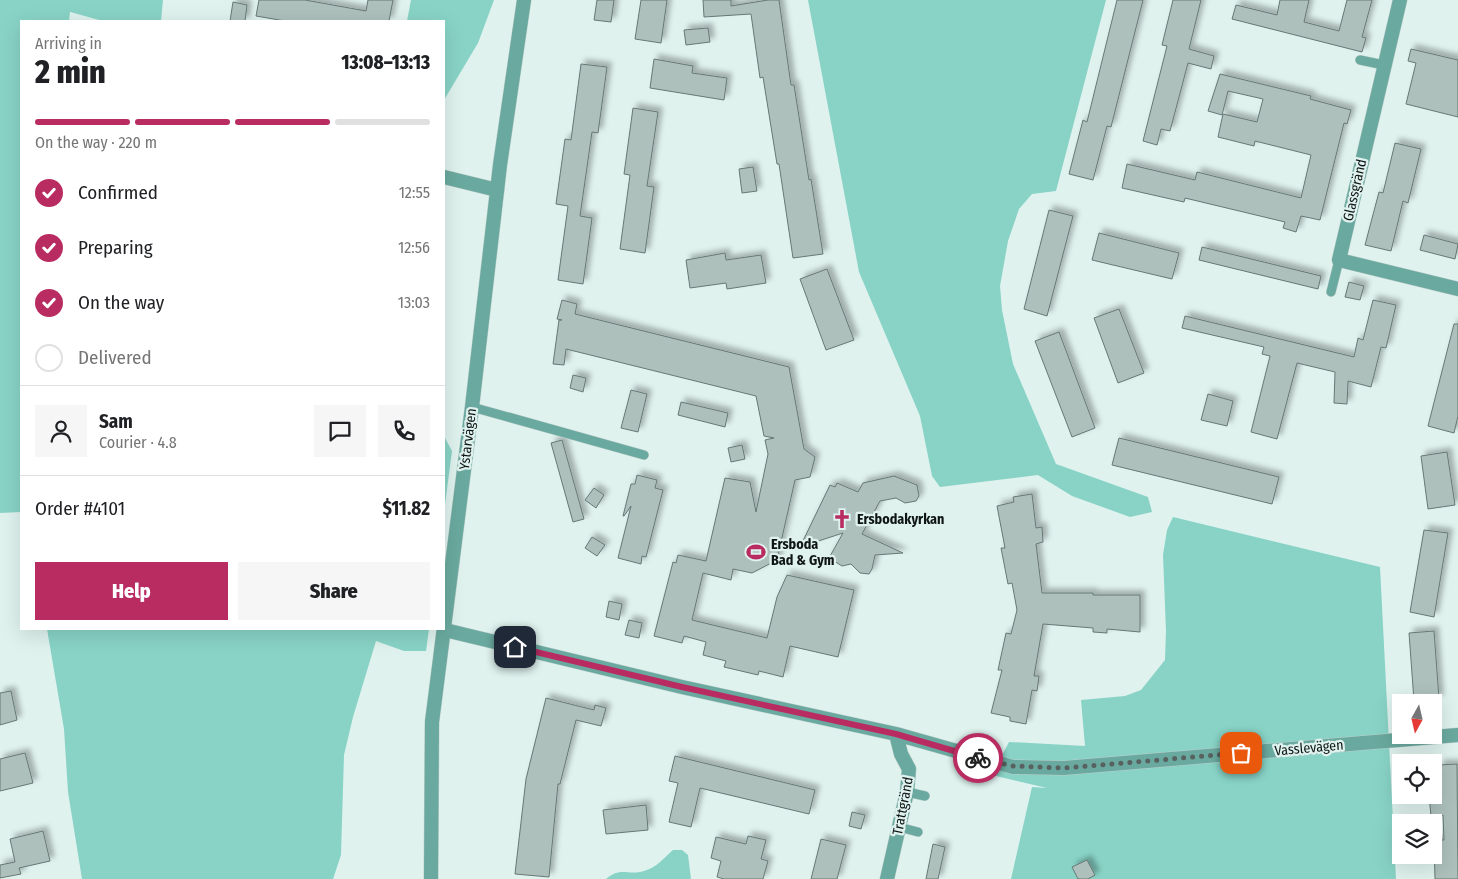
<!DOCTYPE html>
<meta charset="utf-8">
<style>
body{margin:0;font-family:"Fira Sans Condensed",sans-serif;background:#f6f6f6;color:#202124;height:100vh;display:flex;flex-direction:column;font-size:19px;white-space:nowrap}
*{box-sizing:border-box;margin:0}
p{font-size:16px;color:#757577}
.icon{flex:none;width:28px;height:28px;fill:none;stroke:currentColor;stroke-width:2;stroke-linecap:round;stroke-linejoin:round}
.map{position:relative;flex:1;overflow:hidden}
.sheet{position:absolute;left:20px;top:20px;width:425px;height:610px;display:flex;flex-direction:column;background:#fff;border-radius:0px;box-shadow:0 5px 20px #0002}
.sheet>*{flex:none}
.needle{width:32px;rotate:188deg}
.fabs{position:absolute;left:1392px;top:694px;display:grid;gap:10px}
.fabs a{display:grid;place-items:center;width:50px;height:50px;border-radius:0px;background:#fff;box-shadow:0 5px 20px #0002;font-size:25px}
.pin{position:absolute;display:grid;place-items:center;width:42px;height:42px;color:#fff;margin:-21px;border-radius:10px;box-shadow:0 2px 8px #0006}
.courier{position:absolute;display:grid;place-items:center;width:50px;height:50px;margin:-25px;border:4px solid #b82c62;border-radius:50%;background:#fff;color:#222;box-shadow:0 1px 6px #0007}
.headline em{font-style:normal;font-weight:800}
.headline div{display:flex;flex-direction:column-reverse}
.headline{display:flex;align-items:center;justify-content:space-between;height:85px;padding:0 15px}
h1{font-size:32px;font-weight:800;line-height:38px}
.bar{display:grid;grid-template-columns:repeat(4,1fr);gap:8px 5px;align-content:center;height:60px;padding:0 15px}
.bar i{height:6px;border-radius:4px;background:#e0e0e0}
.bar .selected{background:#b82c62}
.bar p{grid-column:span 4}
.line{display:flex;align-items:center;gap:12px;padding:0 15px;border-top:1px solid #e0e0e0}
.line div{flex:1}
.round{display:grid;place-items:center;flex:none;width:52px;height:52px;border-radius:0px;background:#f6f6f6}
ol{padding:0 15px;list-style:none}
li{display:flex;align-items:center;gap:15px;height:55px}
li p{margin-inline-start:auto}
li .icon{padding:5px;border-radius:50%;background:#b82c62;color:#fff;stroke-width:4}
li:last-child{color:#757577}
li i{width:28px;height:28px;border:2px solid #e0e0e0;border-radius:50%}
.action{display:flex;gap:10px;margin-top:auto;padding:10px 15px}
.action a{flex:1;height:58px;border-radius:0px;background:#b82c62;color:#fff;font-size:20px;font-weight:800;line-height:58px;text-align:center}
.action a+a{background:#f6f6f6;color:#202124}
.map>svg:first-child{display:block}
.green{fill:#88d3c6}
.building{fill:#adc0bc;stroke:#677875;filter:url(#shadow)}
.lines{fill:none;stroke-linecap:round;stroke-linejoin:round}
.service-casing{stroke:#becfcb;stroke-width:10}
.minor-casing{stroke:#becfcb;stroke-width:15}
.tertiary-casing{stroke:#becfcb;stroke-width:15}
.service{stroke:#6aa99f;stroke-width:9}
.minor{stroke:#6aa99f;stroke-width:14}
.tertiary{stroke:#6aa99f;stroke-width:14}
.done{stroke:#576260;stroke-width:5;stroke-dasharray:0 9}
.route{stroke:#b82c62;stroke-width:6}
.labels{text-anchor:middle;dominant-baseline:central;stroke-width:4.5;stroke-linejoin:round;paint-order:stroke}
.street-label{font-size:14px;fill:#0e1514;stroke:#dff2ee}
.poi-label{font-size:14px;font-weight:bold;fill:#0e1514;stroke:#dff2ee;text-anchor:start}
</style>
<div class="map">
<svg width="1458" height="879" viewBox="0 0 1458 879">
<defs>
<filter id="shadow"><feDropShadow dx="4.5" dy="-4.5" stdDeviation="2.5" flood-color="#0004"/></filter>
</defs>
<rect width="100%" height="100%" fill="#dff2ee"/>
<path class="green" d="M0,0h163l-2,21h-58l-33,-9 -1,9h-48v491l-21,1z
M411,0h83l-16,43 -34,57v-79h-37z
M808,0h298l-50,191 -24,3 -13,15 -11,32 -8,45 2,24 11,54 43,100 92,33 4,15 -22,5 -58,-21 -34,-21 -98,12 -8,-11 -12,-60 -61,-144z
M444,436l8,15 -8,61z
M1173,517l207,50 16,312h-385l21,-92 15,1 -55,-13 17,-33 76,4 -4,-46 44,-4 16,-6 24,-30 1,-29 -3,-76 4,-25z
M47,629h382l-3,22h-22l-28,-10 -23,76 -9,38 -3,100 -8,24h-251l-14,-87 -4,-63z
M673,850h9l6,5 3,24h-85c15,-13 22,-3 38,-8 12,-3 20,-13 29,-21z"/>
<path class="building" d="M259,0h46l61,11 2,-11h25l-4,21h-104l-29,-5z
M597,0h17l-3,22 -17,-2z
M641,0h26l-6,43 -26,-4z
M703,0h28v6l37,-6h11l12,85h3l15,95 2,-1 12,75 -30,4 -14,-94h-2l-14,-87 -3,1 -9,-64 -47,3z
M1117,0h26l-32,127 -4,-1 -14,54 -24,-6 14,-54 4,2z
M1173,0h28l-12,49 25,7 -3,13 -23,-6 -18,68 -9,-2 -4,16 -14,-4 24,-95 -5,-1z
M1280,0h29l-5,22 35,9 8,-31h25l-10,37 4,1 -4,14 -130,-33 4,-14 41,10z
M233,2l14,3 -2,16h-15z
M708,28l2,14 -24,3 -2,-15z
M1411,49l47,11v57l-52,-13 10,-41 -8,-2z
M654,59l39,7 -1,7 35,5 -3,22 -74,-12z
M581,64l26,3 -9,66 -6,-1 -12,84 12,2 -9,66 -25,-4 10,-74 -12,-2 9,-65 6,1z
M1220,74l91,22 -1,3 41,11 -4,14 -3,-1 -24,97 -19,-4 -5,16 -13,-4 2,-6 -100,-24 -1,4 -62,-14 5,-24 68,16 2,-8 104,26 10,-43 -56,-14 -1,5 -36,-9 5,-23 34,8 6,-23 -35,-8 -6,24 -14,-4z
M633,108l25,4 -11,74 7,1 -9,66 -25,-4 10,-74 -6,-1z
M1395,143l26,6 -13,54 -5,-2 -12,50 -26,-6 14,-53 4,1z
M753,167l4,24 -15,2 -3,-24z
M1049,210l24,6 -26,100 -23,-7z
M1099,233l80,20 -7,26 -80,-19z
M1424,235l34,9 -3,15 -35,-9z
M1202,247l119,29 -3,13 -119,-29z
M725,253l1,7 35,-5 5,28 -39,6 -1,-6 -36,5 -4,-28z
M827,269l27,71 -28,10 -26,-71z
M1349,282l15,4 -4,14 -15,-3z
M562,300l15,4 -2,10 214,53 15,82 11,8 -5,20 -15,3 -18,80 -25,13 -19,-4 -2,11 -28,-7 -11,47 75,18 10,-41 10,-22 67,15 -16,67 -48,-11 -7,31 -24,-6 -1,4 -34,-8 2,-6 -23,-6 3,-13 -22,-6 -2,7 -28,-7 19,-74 3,1 2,-8 28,6 19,-83 25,4 6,30 12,-58 -3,-14 9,-2 -10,-2 -8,-40 -190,-47 -2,16 -11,-1 6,-44h3l-5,-1z
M1373,300l23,5 -10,43 -5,-1 -10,40 -23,-6 -1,23 -13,-1 1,-31 -38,-9 -20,76 -26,-7 19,-76 -8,-2 2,-7 -82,-19 3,-12 169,41 4,-19 5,2z
M1119,309l25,64 -26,10 -24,-65z
M1454,324h4v92l-4,17 -26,-7z
M1059,332l36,96 -23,9 -37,-96z
M573,375l13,3 -3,14 -13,-4z
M631,390l16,4 -9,38 -17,-4z
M1208,394l25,7 -6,25 -26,-6z
M681,402l47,11 -3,14 -47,-12z
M1119,438l160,39 -7,27 -160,-39z
M562,440l22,79 -11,3 -22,-79z
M742,445l3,14 -14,3 -3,-14z
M1447,452l8,53 -27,4 -7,-53z
M637,475l20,5 -2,8 8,2 -17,67 -4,-1 -1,8 -23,-6 13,-52 -7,10h-1l8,-32h4z
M894,476l23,9 2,11 -3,5 -11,2 -9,-5 -16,3 -18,33 41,19 -28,2 -3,14 -3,5 -9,-1 -9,-9 -9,2 -13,-8 14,-25 -43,14 30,-62 5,2 2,-4 21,9 5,-9z
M594,488l10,7 -8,13 -11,-8z
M1032,494l4,34 6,-1 1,15 -7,2 6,49h51v2h47v37l-33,-3v4l-14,-1v-4l-50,-4 -9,52h5l-2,15 -5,-1 -6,34 -16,-3v-4l-19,-4 11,-43h-4l8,-37 5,1 6,-24 -5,-27 -4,1 -7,-36h4l-8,-42 17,-4 -1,-5z
M1424,530l24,3 -14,84 -24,-5z
M592,537l13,8 -8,11 -12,-8z
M609,601l13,3 -3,16 -13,-3z
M629,620l13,3 -3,15 -14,-3z
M1434,631l5,68 -25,2 -5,-68z
M11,691l6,29 -17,5v-32z
M546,698l48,12 1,-5 11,3 -5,18 -25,-6 -16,64h-2l-9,93 -34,-3 11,-95z
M25,753l8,30 -33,8v-32z
M675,756l140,34 -6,24 -109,-26 -9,39 -22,-5 9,-39 -9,-2z
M1457,764l1,115h-23l-1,-39h10l-1,-25 -12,1 -2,-21h5v-20h6l-1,-10z
M646,805l2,25 -42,4 -3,-24z
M852,812l13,3 -4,14 -12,-3z
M43,831l7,30 -31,7 2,6 -21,4v-13l15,-3 -5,-23z
M748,836l18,4 -5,19 7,2 -5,18h-39l-7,-2 4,-16 -10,-3 5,-21 30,7z
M821,839l25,6 -9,34h-26z
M933,844l12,3 -7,32h-12z
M1087,860l8,15 -7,4h-10l-6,-12z"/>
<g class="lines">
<g class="service-casing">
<path id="service" d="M1360,60l24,5
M1331,292l8,-32
M472,407l172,48
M907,792l18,4
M899,827l19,5"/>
</g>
<g class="minor-casing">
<path id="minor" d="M1400,0l-61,260 119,29
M444,177l53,13
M445,630l237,57 214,47 117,33 51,1 394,-33
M887,879l20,-87 2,-23 -8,-15 -5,-20"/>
</g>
<g class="tertiary-casing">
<path id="tertiary" d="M431,879l1,-157 40,-315 28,-242 24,-165"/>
</g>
<use href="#service" class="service"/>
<use href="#minor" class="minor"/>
<use href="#tertiary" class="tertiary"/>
</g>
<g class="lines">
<path class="done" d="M978,758l35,8 51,2 177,-15"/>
<path class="route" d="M515,647l167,40 214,47 82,24"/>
</g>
<defs>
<g id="church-bare" transform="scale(1.5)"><path d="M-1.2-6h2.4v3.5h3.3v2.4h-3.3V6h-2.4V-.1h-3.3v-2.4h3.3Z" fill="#b82c62" stroke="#dff2ee" stroke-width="2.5" paint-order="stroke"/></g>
<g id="stadium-bare" transform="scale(1.5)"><path d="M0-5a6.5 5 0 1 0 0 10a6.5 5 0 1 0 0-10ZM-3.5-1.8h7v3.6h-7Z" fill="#b82c62" stroke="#dff2ee" stroke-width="2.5" paint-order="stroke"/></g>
</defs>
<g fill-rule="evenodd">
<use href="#church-bare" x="842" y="519"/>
<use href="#stadium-bare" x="756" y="552"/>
</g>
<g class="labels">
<g class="street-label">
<text transform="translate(1355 190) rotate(-77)">Glassgränd</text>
<text transform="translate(468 439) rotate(-83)">Ystarvägen</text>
<text transform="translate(1309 748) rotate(-5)">Vasslevägen</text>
<text transform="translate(903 806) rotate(-79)">Trattgränd</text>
</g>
<g class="poi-label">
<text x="857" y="519">Ersbodakyrkan</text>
<text x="771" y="544">Ersboda<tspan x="771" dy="16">Bad &amp; Gym</tspan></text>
</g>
</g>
</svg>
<div class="fabs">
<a><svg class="needle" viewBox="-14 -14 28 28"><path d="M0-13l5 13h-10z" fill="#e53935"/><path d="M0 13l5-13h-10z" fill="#757577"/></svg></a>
<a><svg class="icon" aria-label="locate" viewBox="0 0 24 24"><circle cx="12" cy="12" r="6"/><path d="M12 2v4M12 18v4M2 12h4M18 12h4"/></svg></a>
<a><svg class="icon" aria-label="layers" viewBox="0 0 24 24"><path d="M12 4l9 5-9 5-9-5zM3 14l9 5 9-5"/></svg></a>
</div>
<div class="pin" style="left:1241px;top:753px;background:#ea580c"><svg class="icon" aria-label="bag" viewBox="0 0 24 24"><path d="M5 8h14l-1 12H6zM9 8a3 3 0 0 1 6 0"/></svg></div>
<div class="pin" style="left:515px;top:647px;background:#1f2937"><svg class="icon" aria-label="home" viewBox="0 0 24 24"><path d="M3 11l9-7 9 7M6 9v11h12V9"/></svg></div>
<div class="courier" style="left:978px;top:758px"><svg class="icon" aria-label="bike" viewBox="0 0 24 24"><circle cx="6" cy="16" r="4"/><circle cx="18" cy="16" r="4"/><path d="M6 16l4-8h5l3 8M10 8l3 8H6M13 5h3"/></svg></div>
<section class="sheet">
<div class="headline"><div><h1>2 min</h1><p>Arriving in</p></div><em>13:08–13:13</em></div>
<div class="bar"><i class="selected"></i><i class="selected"></i><i class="selected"></i><i></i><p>On the way · 220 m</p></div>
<ol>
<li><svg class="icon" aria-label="check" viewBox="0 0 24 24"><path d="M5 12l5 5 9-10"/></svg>Confirmed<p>12:55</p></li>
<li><svg class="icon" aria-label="check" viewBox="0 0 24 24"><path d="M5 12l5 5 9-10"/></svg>Preparing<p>12:56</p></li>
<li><svg class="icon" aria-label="check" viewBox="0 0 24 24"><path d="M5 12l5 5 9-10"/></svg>On the way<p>13:03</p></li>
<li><i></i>Delivered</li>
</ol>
<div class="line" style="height:90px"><a class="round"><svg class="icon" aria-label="person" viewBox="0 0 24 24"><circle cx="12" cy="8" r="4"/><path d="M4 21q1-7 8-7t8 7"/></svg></a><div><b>Sam</b><p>Courier · 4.8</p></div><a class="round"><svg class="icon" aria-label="chat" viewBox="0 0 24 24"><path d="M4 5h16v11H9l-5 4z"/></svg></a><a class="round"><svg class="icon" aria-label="phone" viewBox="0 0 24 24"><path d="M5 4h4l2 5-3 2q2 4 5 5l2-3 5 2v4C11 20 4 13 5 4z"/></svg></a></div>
<div class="line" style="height:65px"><div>Order #4101</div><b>$11.82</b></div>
<div class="action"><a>Help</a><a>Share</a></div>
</section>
</div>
